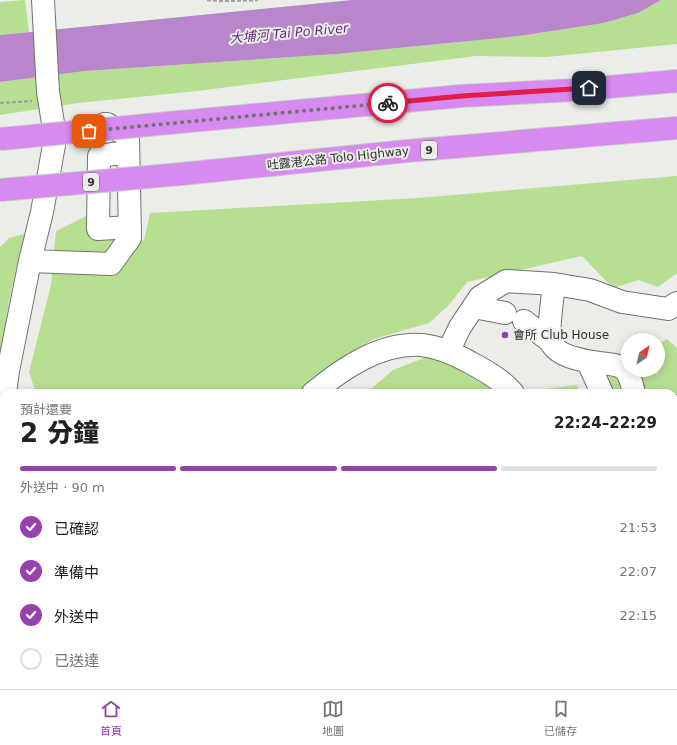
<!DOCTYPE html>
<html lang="zh-TW">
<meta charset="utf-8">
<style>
body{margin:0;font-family:"DejaVu Sans","Noto Sans TC",sans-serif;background:#f2f2f2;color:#202124;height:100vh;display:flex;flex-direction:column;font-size:15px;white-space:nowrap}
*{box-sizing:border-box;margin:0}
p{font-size:13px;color:#757577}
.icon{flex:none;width:22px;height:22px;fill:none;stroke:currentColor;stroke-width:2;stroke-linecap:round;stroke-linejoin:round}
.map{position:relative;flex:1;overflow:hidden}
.side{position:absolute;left:0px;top:389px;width:677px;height:300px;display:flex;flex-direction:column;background:#fff;border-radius:12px 12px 0 0;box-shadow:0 2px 10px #0003}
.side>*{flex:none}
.needle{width:26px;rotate:34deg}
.controls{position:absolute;left:621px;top:333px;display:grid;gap:8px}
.controls a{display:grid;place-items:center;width:44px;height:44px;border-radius:50%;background:#fff;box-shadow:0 2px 10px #0003;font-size:20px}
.pin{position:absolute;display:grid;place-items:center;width:34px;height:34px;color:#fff;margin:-17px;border-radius:8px;box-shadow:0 2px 6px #0006}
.courier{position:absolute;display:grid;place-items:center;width:40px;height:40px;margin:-20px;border:3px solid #e11d48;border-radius:50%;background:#fff;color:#222;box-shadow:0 1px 5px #0007}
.headline em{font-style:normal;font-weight:800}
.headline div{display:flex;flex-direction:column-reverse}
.headline{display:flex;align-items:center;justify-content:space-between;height:68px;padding:0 20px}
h1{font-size:26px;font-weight:800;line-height:30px}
.bar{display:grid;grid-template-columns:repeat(4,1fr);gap:6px 4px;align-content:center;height:48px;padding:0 20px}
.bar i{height:5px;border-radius:3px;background:#e0e0e0}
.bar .current{background:#9641ae}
.bar p{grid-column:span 4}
ol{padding:0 20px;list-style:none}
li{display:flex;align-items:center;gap:12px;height:44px}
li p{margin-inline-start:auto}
li .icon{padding:4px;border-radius:50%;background:#9641ae;color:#fff;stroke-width:4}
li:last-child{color:#757577}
li i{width:22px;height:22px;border:2px solid #e0e0e0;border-radius:50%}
.menu{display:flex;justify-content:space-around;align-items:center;height:56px;border-top:1px solid #e0e0e0;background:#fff;font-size:11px;color:#757577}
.menu a{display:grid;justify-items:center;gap:2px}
.menu .current{color:#9641ae}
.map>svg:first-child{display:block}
.green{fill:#b6df91}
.water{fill:#ba86cb}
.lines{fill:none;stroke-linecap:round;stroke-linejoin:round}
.minor-casing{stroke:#71736f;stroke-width:24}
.highway-casing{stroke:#cacaca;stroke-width:24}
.path{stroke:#a2a3a1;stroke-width:2.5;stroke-dasharray:4 2;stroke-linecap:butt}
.minor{stroke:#fff;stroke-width:22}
.highway{stroke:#d78aef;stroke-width:22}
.highway-bridge-casing{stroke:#cacaca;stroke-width:24;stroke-linecap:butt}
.highway-bridge{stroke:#d78aef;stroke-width:22}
.done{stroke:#737472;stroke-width:4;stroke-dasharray:0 7.2}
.route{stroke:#e11d48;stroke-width:5}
.poi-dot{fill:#9641ae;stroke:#ebede9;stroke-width:1.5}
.labels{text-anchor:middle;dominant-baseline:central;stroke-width:4;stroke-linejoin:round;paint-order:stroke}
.shield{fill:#ebede9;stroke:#6a6b69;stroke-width:1}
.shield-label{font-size:11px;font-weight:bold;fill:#333332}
.street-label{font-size:12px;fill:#333332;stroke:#ebede9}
.poi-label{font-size:12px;fill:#333332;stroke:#ebede9;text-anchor:start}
.water-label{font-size:13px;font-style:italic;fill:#6c2c7f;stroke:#ebede9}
</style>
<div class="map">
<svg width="677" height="689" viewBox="0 0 677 689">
<rect width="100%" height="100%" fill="#ebede9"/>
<path class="green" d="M25,0l4,32 -29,3v-33z
M661,0h16v44l-130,13 -71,-1 -279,35 -119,12 -78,12v-33l85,-11 252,-17 182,-18 85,-13 34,-10z
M677,176v97l-19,14 -19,-7 -26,8 -31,-32 -115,26 -19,24 -19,17 -55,16 -23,13 -48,41h-267l-7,-21 22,-87 5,-54 36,-18 26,30 26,-3 6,-27 268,-15z
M24,234l-14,62 -10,60v-109l9,-9z
M667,339l10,9v45h-33l-10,-23h17l6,5 7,-21 -4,-11z
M429,356l38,8 36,29h-137l27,-23z
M608,373l16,11 3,9h-17l-3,-9z
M576,385l6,8h-51l-1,-2z
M0,440h4v245h224l-2,4h-226z
M673,563l4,1v125h-111l1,-4h106z"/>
<path class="water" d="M352,0h309l-23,13 -34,10 -85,13 -182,18 -252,17 -85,11v-47z"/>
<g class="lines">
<g class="minor-casing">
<path id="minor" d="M128,152l-29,4 -1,73 32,-2
M30,261l81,3 19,-26 -2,-102 -21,-12h-3
M554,284c-1,11 -7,49 -3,58 6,15 34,19 48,21 9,1 20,1 26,7 6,6 7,16 9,23
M474,307l31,6
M524,321l26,20
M448,352l12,-25 20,-30 26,-16 48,3 36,6 32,12 46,7 9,-6
M588,362l14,31
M5,393l3,-22 22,-110 12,-49 12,-67 -1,-22 -5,-31 -5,-92
M313,393c30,-25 68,-51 109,-48 17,2 35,10 49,18 15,8 31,17 42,30
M673,407l4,-1
M0,414l4,-2
M355,689l3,-4
M532,689l2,-4"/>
</g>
<g class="highway-casing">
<path id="highway" d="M179,122l282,-26 113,-6 103,-9
M181,174l226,-23 270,-23"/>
</g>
<path class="path" d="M207,0l17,1 34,-1
M0,103l32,-2"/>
<use href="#minor" class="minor"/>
<use href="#highway" class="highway"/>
<g class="highway-bridge-casing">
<path id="highway-bridge" d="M0,139l179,-17
M0,190l181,-16"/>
</g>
<use href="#highway-bridge" class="highway-bridge"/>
</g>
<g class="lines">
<path class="done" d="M89,131l299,-28"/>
<path class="route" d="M388,103l74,-7 127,-8"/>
</g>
<circle class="poi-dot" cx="505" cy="335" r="4"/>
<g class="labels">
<g class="shield">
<rect x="421" y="141" width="16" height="18" rx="3"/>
<rect x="83" y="173" width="16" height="18" rx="3"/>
</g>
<g class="shield-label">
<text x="429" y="150">9</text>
<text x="91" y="182">9</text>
</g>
<g class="street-label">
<text transform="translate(338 158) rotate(-6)">吐露港公路 Tolo Highway</text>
</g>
<g class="poi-label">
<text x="513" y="335">會所 Club House</text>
</g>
<g class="water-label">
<text transform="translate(289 33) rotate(-5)">大埔河 Tai Po River</text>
</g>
</g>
</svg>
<div class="controls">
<a><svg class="needle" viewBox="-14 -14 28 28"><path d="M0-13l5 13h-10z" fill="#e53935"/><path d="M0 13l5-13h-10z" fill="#757577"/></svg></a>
</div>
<div class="pin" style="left:89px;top:131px;background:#ea580c"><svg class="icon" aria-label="bag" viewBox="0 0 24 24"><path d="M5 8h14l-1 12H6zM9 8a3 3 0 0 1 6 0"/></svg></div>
<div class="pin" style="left:589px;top:88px;background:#1f2937"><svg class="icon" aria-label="home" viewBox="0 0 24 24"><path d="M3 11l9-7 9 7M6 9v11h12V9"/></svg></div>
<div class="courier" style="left:388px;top:103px"><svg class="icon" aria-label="bike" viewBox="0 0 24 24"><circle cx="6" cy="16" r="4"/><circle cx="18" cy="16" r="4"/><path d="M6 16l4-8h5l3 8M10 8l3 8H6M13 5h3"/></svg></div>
<section class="side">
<div class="headline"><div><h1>2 分鐘</h1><p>預計還要</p></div><em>22:24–22:29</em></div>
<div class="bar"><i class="current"></i><i class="current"></i><i class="current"></i><i></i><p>外送中 · 90 m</p></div>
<ol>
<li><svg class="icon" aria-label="check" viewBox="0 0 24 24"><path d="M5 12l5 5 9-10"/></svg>已確認<p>21:53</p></li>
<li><svg class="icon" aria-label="check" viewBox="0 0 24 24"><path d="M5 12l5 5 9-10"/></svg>準備中<p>22:07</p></li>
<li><svg class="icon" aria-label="check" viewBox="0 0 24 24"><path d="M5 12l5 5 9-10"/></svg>外送中<p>22:15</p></li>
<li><i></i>已送達</li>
</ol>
</section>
</div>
<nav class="menu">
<a class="current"><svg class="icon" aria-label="home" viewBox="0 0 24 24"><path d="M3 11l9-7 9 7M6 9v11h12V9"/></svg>首頁</a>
<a><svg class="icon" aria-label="map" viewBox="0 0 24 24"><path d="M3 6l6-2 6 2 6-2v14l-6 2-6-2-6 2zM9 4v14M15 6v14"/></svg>地圖</a>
<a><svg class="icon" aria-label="saved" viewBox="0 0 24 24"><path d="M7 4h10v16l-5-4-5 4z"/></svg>已儲存</a>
</nav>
